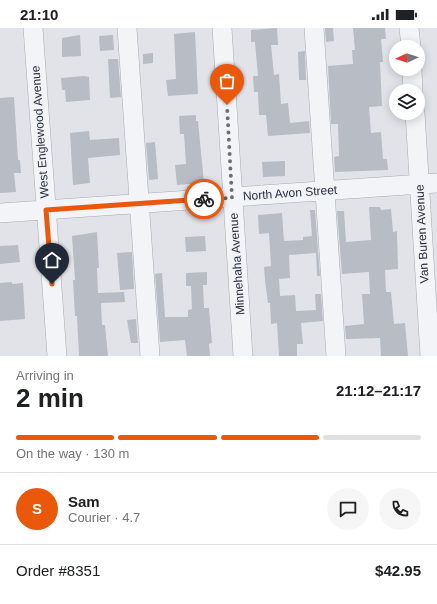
<!DOCTYPE html>
<meta charset="utf-8">
<style>
body{margin:0;font-family:Arial,sans-serif;background:#f6f6f6;color:#202124;height:100vh;display:flex;flex-direction:column;font-size:15px;white-space:nowrap}
*{box-sizing:border-box;margin:0}
p{font-size:13px;color:#757577}
.icon{flex:none;width:22px;height:22px;fill:none;stroke:currentColor;stroke-width:2;stroke-linecap:round;stroke-linejoin:round}
.map{position:relative;height:328px;overflow:hidden}
.details{display:flex;flex-direction:column;background:#fff;flex:1}
.details>*{flex:none}
.needle{width:26px;rotate:266deg}
.tools{position:absolute;left:389px;top:12px;display:grid;gap:8px}
.tools a{display:grid;place-items:center;width:36px;height:36px;border-radius:50%;background:#fff;box-shadow:0 2px 10px #0003;font-size:20px}
.pin{position:absolute;display:grid;place-items:center;width:34px;height:34px;color:#fff;margin:-41px -17px;border-radius:50% 50% 50% 0;rotate:-45deg;box-shadow:0 0 4px #0007}
.pin .icon{rotate:45deg}
.courier{position:absolute;display:grid;place-items:center;width:40px;height:40px;margin:-20px;border:3px solid #ea580c;border-radius:50%;background:#fff;color:#222;box-shadow:0 1px 5px #0007}
.headline em{font-style:normal;font-weight:800}
.headline div{display:flex;flex-direction:column-reverse}
.headline{display:flex;align-items:center;justify-content:space-between;height:68px;padding:0 16px}
h1{font-size:26px;font-weight:800;line-height:30px}
.bar{display:grid;grid-template-columns:repeat(4,1fr);gap:6px 4px;align-content:center;height:48px;padding:0 16px}
.bar i{height:5px;border-radius:3px;background:#e0e0e0}
.bar .selected{background:#ea580c}
.bar p{grid-column:span 4}
.line{display:flex;align-items:center;gap:10px;padding:0 16px;border-top:1px solid #e0e0e0}
.line div{flex:1}
.round{display:grid;place-items:center;flex:none;width:42px;height:42px;border-radius:21px;background:#f6f6f6}
.status{display:flex;justify-content:space-between;align-items:center;height:28px;padding:0 20px;background:#fff;direction:ltr}
.status svg{height:11px;fill:currentColor}
.map>svg:first-child{display:block}
.building{fill:#b8bcc5}
.lines{fill:none;stroke-linecap:round;stroke-linejoin:round}
.minor-casing{stroke:#a6aab2;stroke-width:20}
.minor{stroke:#f3f4f7;stroke-width:19}
.done{stroke:#6a6f7a;stroke-width:4;stroke-dasharray:0 7.2}
.route{stroke:#ea580c;stroke-width:5}
.labels{text-anchor:middle;dominant-baseline:central;stroke-width:3;stroke-linejoin:round;paint-order:stroke}
.street-label{font-size:12px;fill:#2a303f;stroke:#f0f2f6}
</style>
<div class="status"><b>21:10</b><svg viewBox="0 0 49 12"><path d="M0 12V9h3v3zM5 12V6h3v6zM10 12V3h3v9zM15 12V0h3v12zM26 1h20v11H26zM47 4h2v5h-2z"/></svg></div>
<div class="map">
<svg width="437" height="328" viewBox="0 0 437 328">
<rect width="100%" height="100%" fill="#e1e3e8"/>
<path class="building" d="M277,0l1,17h-7l3,30 5,-1 2,30 7,-1 2,20 19,-2 1,12 -42,3 -2,-21h-7l-1,-23h-4l-1,-16h5l-3,-34h-4v-12z
M325,0h8l1,13 -8,1z
M353,0h32l1,11h-5l2,23h-3l2,44 -13,1 2,26 10,-1 2,27h4l1,11 -53,2 -1,-15 5,-1 -1,-32h-7l-3,-58 25,-2 -1,-14h3z
M195,4l3,62 -30,2 -2,-16 10,-1 -2,-45z
M80,7l1,21 -19,1v-19z
M113,7l1,15 -14,1 -1,-15z
M305,23l1,29h-7l-1,-28z
M153,25v10l-10,1v-10z
M108,31h10l3,38 -11,1z
M84,48l5,1 1,23 -24,2 -1,-12h-3l-1,-12z
M14,69l4,63h2l1,13h-7l2,19 -16,1v-95z
M196,87v6h2l6,62 -27,2 -2,-20 11,-1 -2,-30h-4l-1,-18z
M89,103l1,9 29,-2 1,17 -32,3 2,25 -17,2 -3,-52z
M155,114l3,37 -9,1 -3,-37z
M285,133v15l-22,1 -1,-15z
M369,179h11l1,3 10,-1 2,23 4,-1 1,38 -13,1 1,22h5l3,32 11,-1 3,33h-27l-1,-18 -34,1 -1,-13 19,-2 -2,-30h8l-1,-22 -27,2 -5,-63h7l2,31 25,-2z
M310,182h5l5,66h-3l-1,-23 -27,2 1,23 -11,1 1,17 15,-1 1,16 20,-1 -1,-16h6l2,27 -22,2 2,21h-6v12h-18l-2,-33 -6,1 -1,-21h-2l-3,-23 -1,-13 7,-1 -2,-33 -10,1 -1,-19 24,-2 2,28 19,-1v-3l9,-1z
M97,204l2,36h-2l1,25 26,-1 1,10 -24,1 1,22h3l3,31h-29l-2,-40h-2l-2,-36h2l-3,-44z
M205,208l1,15 -20,1 -1,-15z
M18,217l2,17 -20,2v-18z
M132,224l2,37 -14,1 -3,-37z
M207,244v13h-4l1,23h5l3,35 -3,1 1,12h-23l-2,-16 -25,2 -5,-68 7,-1 3,44h23v-7l4,-1 -1,-23h-5v-13z
M12,254v2l11,-1 2,36 -25,2v-38z
M136,291l2,24h-7l-4,-23z"/>
<g class="lines">
<g class="minor-casing">
<path id="minor" d="M33,0l24,328
M127,0l23,328
M222,0l21,328
M314,0l22,328
M409,0l2,19
M412,41l1,22
M415,85l15,243
M0,185l437,-30"/>
</g>
<use href="#minor" class="minor"/>
</g>
<g class="lines">
<path class="done" d="M204,171l28,-1 -5,-93"/>
<path class="route" d="M52,256l-6,-74 158,-11"/>
</g>
<g class="labels">
<g class="street-label">
<text transform="translate(40 104) rotate(-94)">West Englewood Avenue</text>
<text transform="translate(290 165) rotate(-4)">North Avon Street</text>
<text transform="translate(422 206) rotate(-93)">Van Buren Avenue</text>
<text transform="translate(237 236) rotate(-94)">Minnehaha Avenue</text>
</g>
</g>
</svg>
<div class="tools">
<a><svg class="needle" viewBox="-14 -14 28 28"><path d="M0-13l5 13h-10z" fill="#e53935"/><path d="M0 13l5-13h-10z" fill="#757577"/></svg></a>
<a><svg class="icon" aria-label="layers" viewBox="0 0 24 24"><path d="M12 4l9 5-9 5-9-5zM3 14l9 5 9-5"/></svg></a>
</div>
<div class="pin" style="left:227px;top:77px;background:#ea580c"><svg class="icon" aria-label="bag" viewBox="0 0 24 24"><path d="M5 8h14l-1 12H6zM9 8a3 3 0 0 1 6 0"/></svg></div>
<div class="pin" style="left:52px;top:256px;background:#1f2937"><svg class="icon" aria-label="home" viewBox="0 0 24 24"><path d="M3 11l9-7 9 7M6 9v11h12V9"/></svg></div>
<div class="courier" style="left:204px;top:171px"><svg class="icon" aria-label="bike" viewBox="0 0 24 24"><circle cx="6" cy="16" r="4"/><circle cx="18" cy="16" r="4"/><path d="M6 16l4-8h5l3 8M10 8l3 8H6M13 5h3"/></svg></div>
</div>
<section class="details">
<div class="headline"><div><h1>2 min</h1><p>Arriving in</p></div><em>21:12–21:17</em></div>
<div class="bar"><i class="selected"></i><i class="selected"></i><i class="selected"></i><i></i><p>On the way · 130 m</p></div>
<div class="line" style="height:72px"><b class="round" style="background:#ea580c;color:#fff">S</b><div><b>Sam</b><p>Courier · 4.7</p></div><a class="round"><svg class="icon" aria-label="chat" viewBox="0 0 24 24"><path d="M4 5h16v11H9l-5 4z"/></svg></a><a class="round"><svg class="icon" aria-label="phone" viewBox="0 0 24 24"><path d="M5 4h4l2 5-3 2q2 4 5 5l2-3 5 2v4C11 20 4 13 5 4z"/></svg></a></div>
<div class="line" style="height:52px"><div>Order #8351</div><b>$42.95</b></div>
</section>
